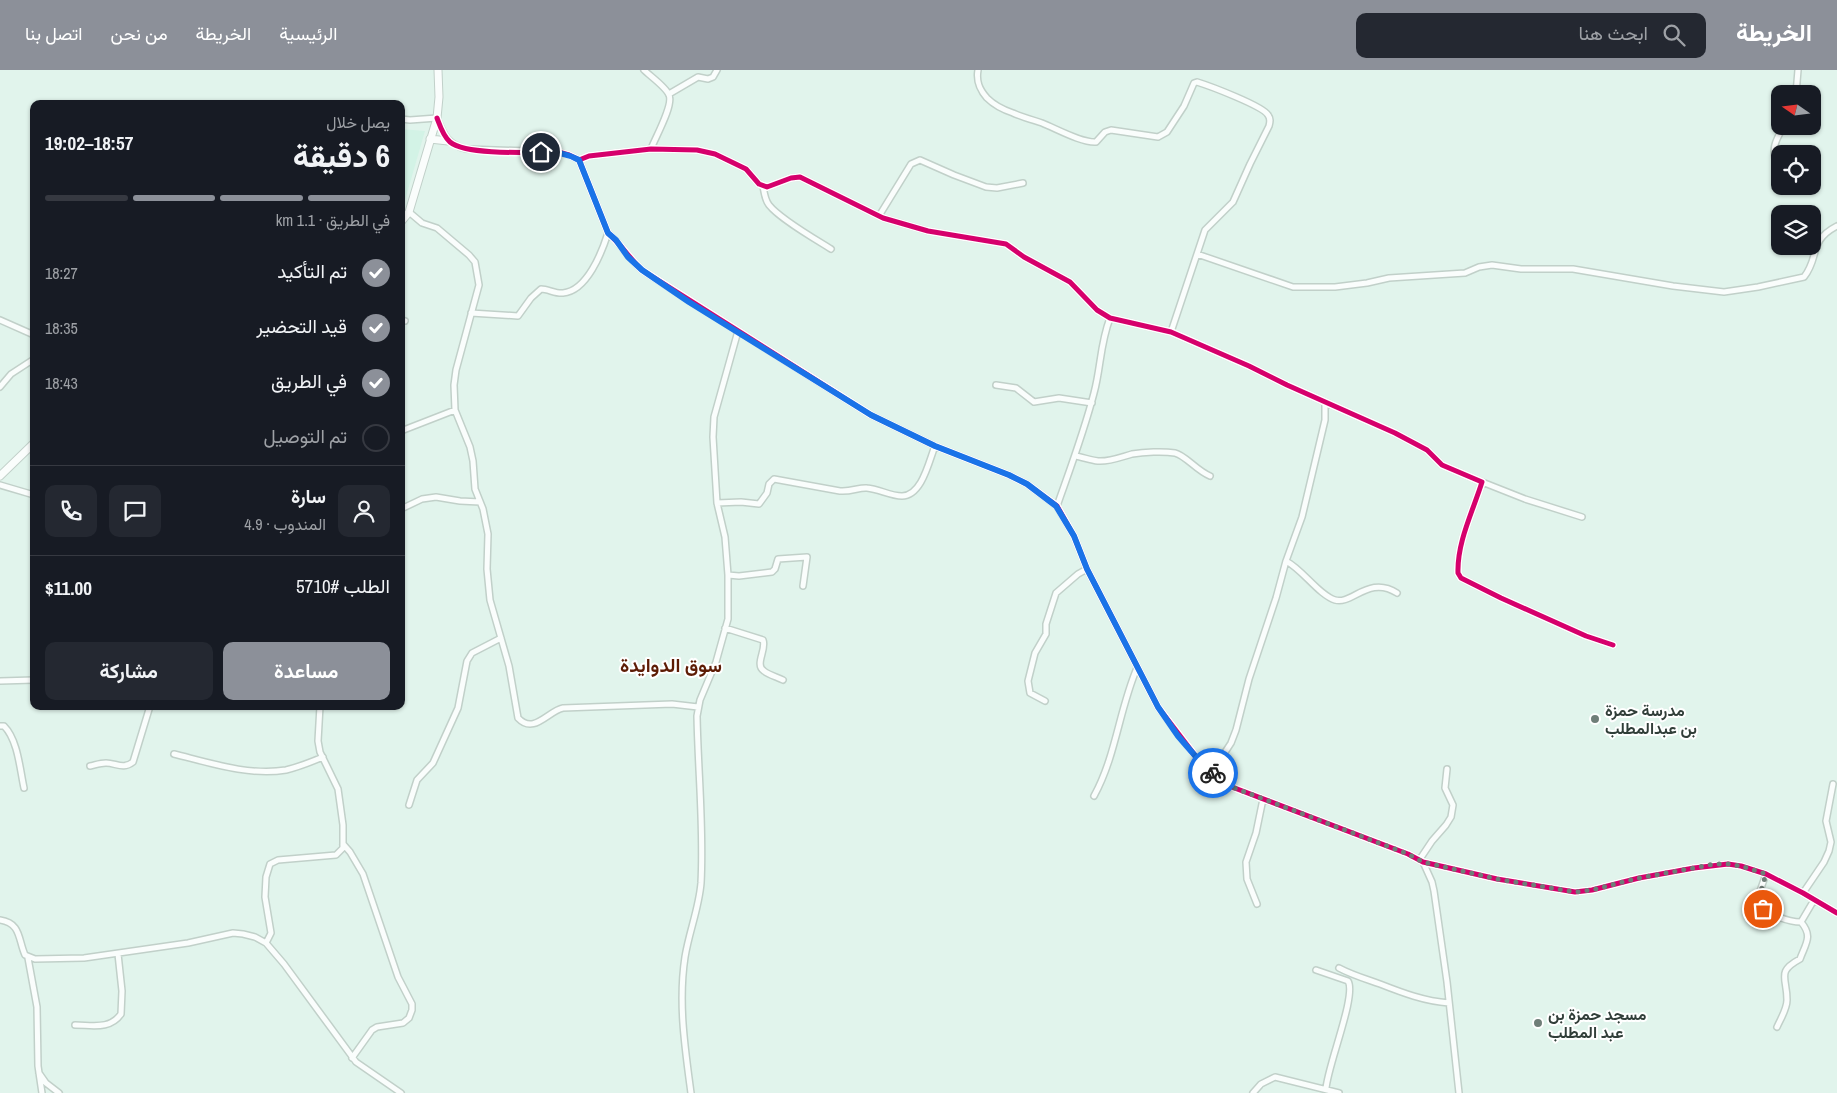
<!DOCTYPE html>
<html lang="ar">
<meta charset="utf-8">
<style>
body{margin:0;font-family:"Archivo Narrow",Vazirmatn,sans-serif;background:#242831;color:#f1f3f6;direction:rtl;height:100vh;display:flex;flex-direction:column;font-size:19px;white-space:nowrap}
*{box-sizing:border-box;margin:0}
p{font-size:16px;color:#9ea1a6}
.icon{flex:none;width:28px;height:28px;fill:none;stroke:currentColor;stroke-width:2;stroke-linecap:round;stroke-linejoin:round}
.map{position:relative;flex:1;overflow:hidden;direction:ltr}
.panel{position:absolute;left:30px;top:30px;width:375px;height:610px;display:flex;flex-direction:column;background:#171b24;border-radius:10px;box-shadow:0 1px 4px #0004;direction:rtl}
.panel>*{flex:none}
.needle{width:32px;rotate:284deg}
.tools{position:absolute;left:1771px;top:15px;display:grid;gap:10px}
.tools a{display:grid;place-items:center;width:50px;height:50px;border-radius:10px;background:#171b24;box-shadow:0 1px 4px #0004;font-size:25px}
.pin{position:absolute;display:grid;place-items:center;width:42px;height:42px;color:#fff;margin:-21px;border:2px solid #fff;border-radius:50%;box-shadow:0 1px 5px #0007}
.courier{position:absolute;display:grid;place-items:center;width:50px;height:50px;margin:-25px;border:4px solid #1a73e8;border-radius:50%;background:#fff;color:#222;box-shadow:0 1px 6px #0007}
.summary em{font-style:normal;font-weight:700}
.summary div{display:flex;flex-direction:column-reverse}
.summary{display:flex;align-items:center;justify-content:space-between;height:85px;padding:0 15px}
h1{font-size:32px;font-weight:700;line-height:38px}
.bar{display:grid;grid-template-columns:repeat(4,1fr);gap:8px 5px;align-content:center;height:60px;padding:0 15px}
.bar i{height:6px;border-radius:4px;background:#363941}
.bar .current{background:#8c9099}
.bar p{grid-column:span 4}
.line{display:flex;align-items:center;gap:12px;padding:0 15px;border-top:1px solid #363941}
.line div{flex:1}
.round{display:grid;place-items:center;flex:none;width:52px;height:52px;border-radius:10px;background:#242831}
ol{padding:0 15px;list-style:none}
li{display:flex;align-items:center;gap:15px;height:55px}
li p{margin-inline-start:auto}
li .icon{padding:5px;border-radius:50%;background:#8c9099;color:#fff;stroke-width:4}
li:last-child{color:#9ea1a6}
li i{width:28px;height:28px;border:2px solid #363941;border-radius:50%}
.button{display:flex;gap:10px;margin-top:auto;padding:10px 15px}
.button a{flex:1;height:58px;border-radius:10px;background:#8c9099;color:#fff;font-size:20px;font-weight:700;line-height:58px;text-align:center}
.button a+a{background:#242831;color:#f1f3f6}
header{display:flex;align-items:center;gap:30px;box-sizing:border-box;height:70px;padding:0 25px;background:#8c9099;color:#fff}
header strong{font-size:24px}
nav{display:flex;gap:28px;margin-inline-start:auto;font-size:18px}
.search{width:350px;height:45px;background:#242831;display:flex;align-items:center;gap:12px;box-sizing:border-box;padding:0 18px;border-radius:10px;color:#9ea1a6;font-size:19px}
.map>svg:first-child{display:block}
.built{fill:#d3f3e6}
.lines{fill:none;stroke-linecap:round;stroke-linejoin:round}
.street-casing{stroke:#c1d0c9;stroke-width:8}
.secondary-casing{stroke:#c1d0c9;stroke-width:9}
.street{stroke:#fafdfc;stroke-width:5}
.secondary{stroke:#fafdfc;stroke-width:7}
.cycleway-casing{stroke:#fff;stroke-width:8}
.cycleway{stroke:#d6006c;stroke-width:5}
.done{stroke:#6f7e78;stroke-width:5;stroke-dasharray:0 9}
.route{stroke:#1a73e8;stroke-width:6}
.poi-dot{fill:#6f7e78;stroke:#fff;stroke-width:2}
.labels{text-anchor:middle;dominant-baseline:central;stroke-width:4;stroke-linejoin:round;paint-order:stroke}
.poi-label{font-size:16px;font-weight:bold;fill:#313e39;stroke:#fff;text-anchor:start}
.quarter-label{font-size:19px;font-weight:bold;fill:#5d1c05;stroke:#fff}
</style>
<header>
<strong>الخريطة</strong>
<div class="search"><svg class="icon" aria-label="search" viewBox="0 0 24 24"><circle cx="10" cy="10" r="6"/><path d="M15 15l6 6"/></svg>ابحث هنا</div>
<nav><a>الرئيسية</a><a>الخريطة</a><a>من نحن</a><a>اتصل بنا</a></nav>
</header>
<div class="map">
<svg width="1837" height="1023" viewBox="0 0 1837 1023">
<rect width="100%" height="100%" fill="#e1f4ec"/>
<path class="built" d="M401,59l24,2 -24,83z"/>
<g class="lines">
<g class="street-casing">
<path id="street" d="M644,0c6,6 22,17 25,25 5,10 -14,43 -18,54
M978,0c-2,11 1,19 9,28 6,6 17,12 26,15 9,4 20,7 29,10 15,6 40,20 54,19l9,-10 6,-2 47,7 9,-5 17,-26 10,-23 3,-1c13,4 66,24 71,33 3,4 2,7 1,11l-19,38 -17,38 -28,28 -34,102
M669,24l29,-17 10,2 5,-2 4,-7
M1796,24l2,-24
M401,49l9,1 27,-2c7,17 10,26 29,31l92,3 11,3 10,5 29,73c13,11 21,25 34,37l229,145 64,31 74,29 18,9 30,22 17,30 13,33 71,138 39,51 23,21 12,8 176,67 15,8 74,17 78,13 17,-2 47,-12 55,-10 34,-4 13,2 25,8 37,19 34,20
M579,90l10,-4 62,-7 46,1 18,4 31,15 13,15 8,3 24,-9 9,-1 83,41 45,13 78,13 18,13 46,25 27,28 13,8 61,14 78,34 38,19 108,48 32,17 15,15 40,17c-9,29 -25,60 -24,91l3,5 40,20 85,38 27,9
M1777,96c-6,-17 -2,-25 7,-40
M763,116c1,6 2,14 6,19 11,14 46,34 62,44
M409,142l13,11 15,5 32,27 6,7 4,23 -23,85 -2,15 1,25 15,37 3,14 2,28 8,20 5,25 -1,35 3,31 19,66 9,52c16,17 30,-7 45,-10l109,-4 26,3
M879,146l32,-52 9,-4 34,15 32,12 11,1 26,-5
M1197,184l96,33h42l32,-4 22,-5 76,-5 14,-6 13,-2 29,4h52l100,17 51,6 34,-5 46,-10c16,-20 4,-36 33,-51
M471,243l47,3 13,-18 10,-9c7,0 15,5 22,4 24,-2 39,-41 45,-60
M0,250l34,15
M401,250l4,1
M996,315l20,3 18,14 25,-4 33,5
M0,317l11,-13 23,-15
M401,361l54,-21
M1075,386c7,1 15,4 23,5 11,1 23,-4 34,-7 12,-2 31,-3 43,-1 10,2 22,18 35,23
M1482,412l43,17 57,18
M0,415l34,10
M717,433l24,-1 18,2 8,-11 2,-9 5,-5 66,12c11,1 20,-4 27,-3 12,1 23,8 35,8 20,0 27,-35 33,-50
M1057,436c13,-37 27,-74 37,-113 7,-26 6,-49 16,-75
M401,439l21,-10 14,-2 24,4 20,1
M1286,491c17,9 33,34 49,39 17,5 34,-25 62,-7
M728,505l11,1 33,-4 3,-3 3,-10 29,-2 -4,29
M725,558l38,12c4,9 -9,25 1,31 5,4 13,6 19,9
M0,611l34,-1
M1045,631l-15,-8 -2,-12 7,-28 11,-19v-10l10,-31 22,-19 9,-5
M0,656h4c14,14 16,44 20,62
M174,684c36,9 75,22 112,16 13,-3 25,-8 37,-13
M90,696c5,-1 10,-3 16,-3 10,0 17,7 27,-1l17,-56
M1211,701l7,-8 13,-20 5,-13 13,-51 27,-81 10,-37 16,-44 23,-97v-18
M1094,726c22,-40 25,-86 43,-128
M409,735l8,-25 16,-17 25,-55 9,-47 5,-8 29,-15
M343,774l7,8 13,22 35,103 14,27v6l-3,8 -6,5 -26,4 -5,3 -20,28
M1420,789l12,-18 14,-16 5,-8 2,-12 -8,-17 2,-19
M1423,792l9,20 2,9 13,91 12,111
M1766,804l-6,17 -1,13c8,10 29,18 42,18 12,14 5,21 -1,37 -24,13 -13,18 -13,41 0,9 -6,18 -10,27
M1803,823l21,-31 5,-11 2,-9 -5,-21 7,-37
M1257,834l-10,-25 -1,-17 10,-29 7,-34
M0,850c21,3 18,19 25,35l10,4 49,-1 104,-15 45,-10 10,1 12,3 11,6 18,21 72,98 45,31
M1801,852l13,-22
M266,873l5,-10 -6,-36 1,-20 4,-13 8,-4 58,-5 7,-7v-23l-5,-36 -18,-37 -2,-11 2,-35
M28,888l9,49 1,59 4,27
M1339,898c13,7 27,11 41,16 23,9 44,17 69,19
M1316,900l32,11c9,14 -21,86 -22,108
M75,955c17,0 35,5 46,-11l1,-23 -4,-37
M39,1003l7,10 13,10
M691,1023c-6,-45 -13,-90 -6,-136 4,-25 14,-49 16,-74 3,-56 -3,-111 -4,-167l3,-16 16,-38 12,-43v-44l-3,-38 -8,-34 -4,-66 1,-20 24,-86
M1253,1023l8,-9 14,-7 64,16"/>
</g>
<g class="secondary-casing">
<path id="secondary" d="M430,69l18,2
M401,152l8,-10 28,-94 2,-21 -1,-27
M0,406l34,-33"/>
</g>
<use href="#street" class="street"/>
<use href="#secondary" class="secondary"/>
<g class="cycleway-casing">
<path id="cycleway" d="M437,48c3,8 6,18 13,24 17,14 85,10 108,10l11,3 10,5 29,73c13,11 21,25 34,37l229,145 64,31 74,29 18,9 30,22 17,30 13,33 71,138 39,51 23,21 12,8 176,67 15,8 74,17 78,13 17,-2 47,-12 55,-10 34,-4 13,2 25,8 37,19 34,20
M579,90l10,-4 62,-7 46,1 18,4 31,15 13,15 8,3 24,-9 9,-1 83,41 45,13 78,13 18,13 46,25 27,28 13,8 61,14 78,34 38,19 108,48 32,17 15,15 40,17c-9,29 -25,60 -24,91l3,5 40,20 85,38 27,9"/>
</g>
<use href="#cycleway" class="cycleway"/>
</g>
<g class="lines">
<path class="done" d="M1213,703l19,14 176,67 15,8 74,17 78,13 17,-2 47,-12 76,-14h13l13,2 25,8 -8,27 5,8"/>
<path class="route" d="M541,82c15,0 25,1 38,8l29,73 8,7 12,17 14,13 47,32 182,113 64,31 74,29 18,9 29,22 18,30 13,33 71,138 20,29 19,22 16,15"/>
</g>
<g class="poi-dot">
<circle cx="1595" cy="649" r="5"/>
<circle cx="1538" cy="953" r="5"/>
</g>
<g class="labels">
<g class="poi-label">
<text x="1605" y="640">مدرسة حمزة<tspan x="1605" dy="18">بن عبدالمطلب</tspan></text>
<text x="1548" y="944">مسجد حمزة بن<tspan x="1548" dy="18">عبد المطلب</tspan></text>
</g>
<g class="quarter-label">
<text x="671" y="595">سوق الدوايدة</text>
</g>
</g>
</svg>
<div class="tools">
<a><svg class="needle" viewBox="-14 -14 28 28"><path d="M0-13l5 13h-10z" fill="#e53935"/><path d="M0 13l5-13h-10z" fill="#9ea1a6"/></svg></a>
<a><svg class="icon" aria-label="locate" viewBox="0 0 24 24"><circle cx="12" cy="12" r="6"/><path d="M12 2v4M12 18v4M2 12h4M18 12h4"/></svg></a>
<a><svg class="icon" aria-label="layers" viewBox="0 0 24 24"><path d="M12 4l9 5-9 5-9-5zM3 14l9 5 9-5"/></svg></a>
</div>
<div class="pin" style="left:1763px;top:839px;background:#ea580c"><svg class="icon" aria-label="bag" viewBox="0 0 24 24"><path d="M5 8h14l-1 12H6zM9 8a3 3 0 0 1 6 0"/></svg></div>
<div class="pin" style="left:541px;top:82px;background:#1f2937"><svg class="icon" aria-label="home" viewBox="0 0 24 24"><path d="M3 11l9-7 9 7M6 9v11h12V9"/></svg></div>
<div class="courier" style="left:1213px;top:703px"><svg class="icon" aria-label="bike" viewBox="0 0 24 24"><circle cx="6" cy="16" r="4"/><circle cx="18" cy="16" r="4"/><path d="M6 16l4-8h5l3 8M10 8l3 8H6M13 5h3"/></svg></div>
<section class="panel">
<div class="summary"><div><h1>6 دقيقة</h1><p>يصل خلال</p></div><em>18:57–19:02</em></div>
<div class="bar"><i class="current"></i><i class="current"></i><i class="current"></i><i></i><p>في الطريق · 1.1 km</p></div>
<ol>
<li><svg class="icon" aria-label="check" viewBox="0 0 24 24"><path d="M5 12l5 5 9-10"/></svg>تم التأكيد<p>18:27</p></li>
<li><svg class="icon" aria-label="check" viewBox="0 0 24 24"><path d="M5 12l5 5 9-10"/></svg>قيد التحضير<p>18:35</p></li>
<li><svg class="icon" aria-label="check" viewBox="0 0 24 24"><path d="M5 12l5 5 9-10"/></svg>في الطريق<p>18:43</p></li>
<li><i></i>تم التوصيل</li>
</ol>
<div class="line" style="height:90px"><a class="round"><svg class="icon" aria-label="person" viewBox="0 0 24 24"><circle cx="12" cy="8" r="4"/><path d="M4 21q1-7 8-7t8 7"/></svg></a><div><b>سارة</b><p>المندوب · 4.9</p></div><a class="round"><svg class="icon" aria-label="chat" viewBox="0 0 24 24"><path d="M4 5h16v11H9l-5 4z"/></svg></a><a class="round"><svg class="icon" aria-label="phone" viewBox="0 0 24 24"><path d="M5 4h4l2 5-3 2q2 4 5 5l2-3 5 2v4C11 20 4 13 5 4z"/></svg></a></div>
<div class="line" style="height:65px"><div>الطلب #5710</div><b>$11.00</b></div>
<div class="button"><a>مساعدة</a><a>مشاركة</a></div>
</section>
</div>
